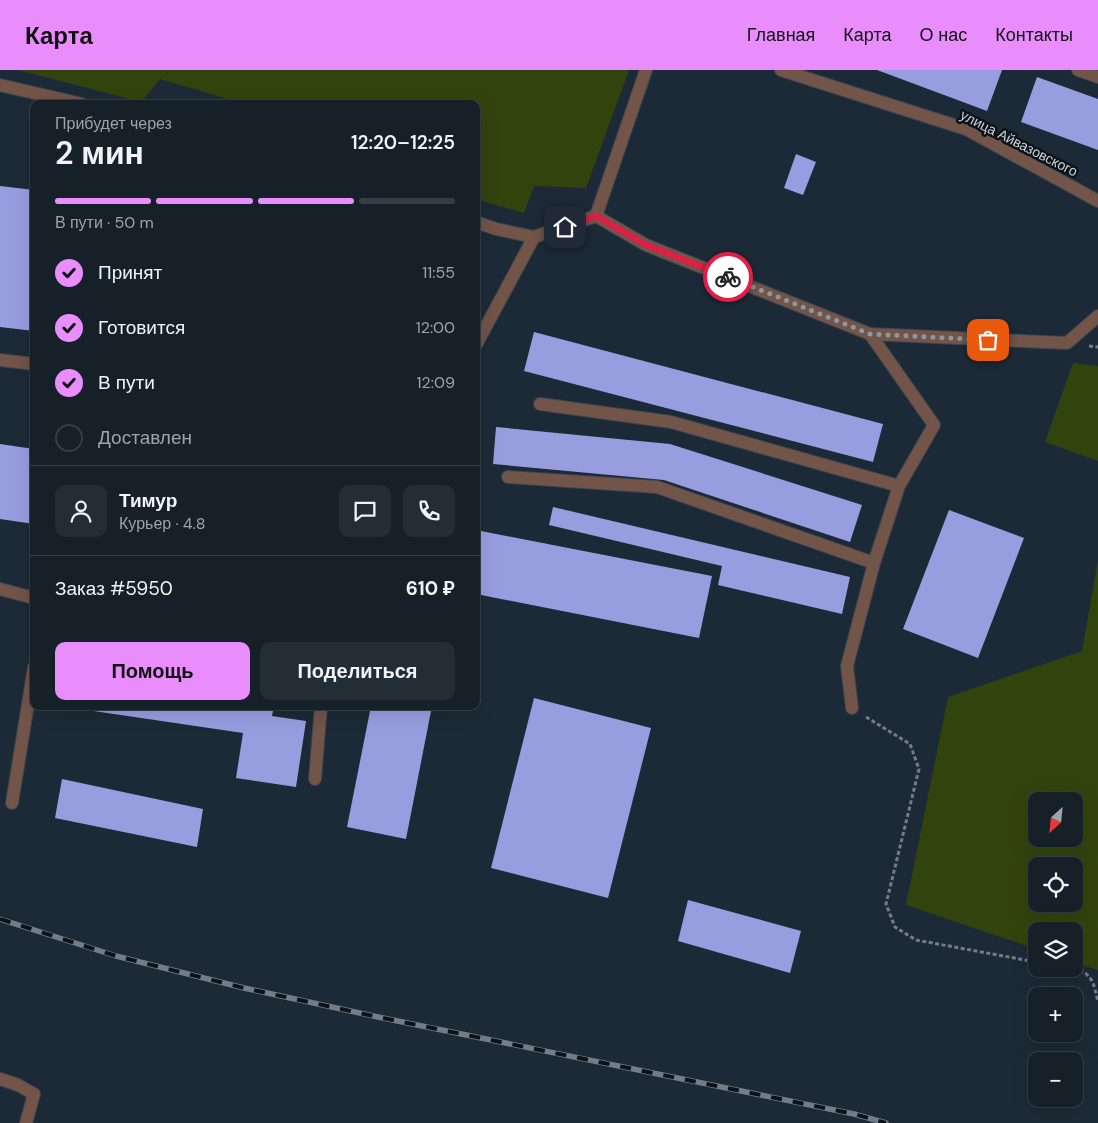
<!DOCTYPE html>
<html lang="ru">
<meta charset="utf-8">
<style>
body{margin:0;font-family:"DM Sans",sans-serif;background:#222d35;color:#f1f3f6;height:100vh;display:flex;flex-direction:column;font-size:19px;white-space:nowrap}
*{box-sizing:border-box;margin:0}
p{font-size:16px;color:#9da3a8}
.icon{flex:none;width:28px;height:28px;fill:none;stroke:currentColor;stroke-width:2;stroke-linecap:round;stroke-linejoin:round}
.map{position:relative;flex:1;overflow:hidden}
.panel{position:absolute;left:30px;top:30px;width:450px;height:610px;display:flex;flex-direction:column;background:#152029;border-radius:10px;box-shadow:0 5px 20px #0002,0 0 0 1px #343e46}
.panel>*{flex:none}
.needle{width:32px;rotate:207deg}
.controls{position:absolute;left:1028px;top:722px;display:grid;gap:10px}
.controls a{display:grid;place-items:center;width:55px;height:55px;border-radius:10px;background:#152029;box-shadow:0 5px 20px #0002,0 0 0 1px #343e46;font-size:25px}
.pin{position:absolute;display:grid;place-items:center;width:42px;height:42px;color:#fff;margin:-21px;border-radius:10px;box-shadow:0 2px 8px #0006}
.courier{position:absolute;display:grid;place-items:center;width:50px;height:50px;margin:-25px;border:4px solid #e11d48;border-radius:50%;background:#fff;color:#222;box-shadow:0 1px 6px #0007}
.overview em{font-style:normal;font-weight:600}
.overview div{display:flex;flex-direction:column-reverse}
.overview{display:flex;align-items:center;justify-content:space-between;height:85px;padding:0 25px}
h1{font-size:32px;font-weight:600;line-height:38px}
.bar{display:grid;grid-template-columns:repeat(4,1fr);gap:8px 5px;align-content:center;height:60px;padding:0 25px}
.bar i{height:6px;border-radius:4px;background:#343e46}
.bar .active{background:#ea8dfc}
.bar p{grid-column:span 4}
.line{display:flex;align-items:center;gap:12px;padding:0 25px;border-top:1px solid #343e46}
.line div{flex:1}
.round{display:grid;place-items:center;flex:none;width:52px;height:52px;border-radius:10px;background:#222d35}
ol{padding:0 25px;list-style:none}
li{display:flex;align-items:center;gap:15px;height:55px}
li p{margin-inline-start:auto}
li .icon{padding:5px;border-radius:50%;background:#ea8dfc;color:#111;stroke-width:4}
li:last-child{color:#9da3a8}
li i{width:28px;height:28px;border:2px solid #343e46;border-radius:50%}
.button{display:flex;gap:10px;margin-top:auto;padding:10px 25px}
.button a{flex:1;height:58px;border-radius:10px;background:#ea8dfc;color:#111;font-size:20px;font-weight:600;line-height:58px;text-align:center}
.button a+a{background:#222d35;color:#f1f3f6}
header{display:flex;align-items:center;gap:30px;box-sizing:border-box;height:70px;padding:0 25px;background:#ea8dfc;color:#111}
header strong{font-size:24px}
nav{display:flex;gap:28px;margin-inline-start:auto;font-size:18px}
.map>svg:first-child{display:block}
.green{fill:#32440e;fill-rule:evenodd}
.building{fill:#989de0}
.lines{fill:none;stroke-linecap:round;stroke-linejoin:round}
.lane-casing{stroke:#384551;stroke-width:14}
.street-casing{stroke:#384551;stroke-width:14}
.path{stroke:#727d88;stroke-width:3;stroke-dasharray:4 2.5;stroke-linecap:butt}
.lane{stroke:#725448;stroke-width:12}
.street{stroke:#725448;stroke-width:12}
.rail-casing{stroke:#727d88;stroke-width:5.5}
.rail{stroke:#0c1218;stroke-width:4;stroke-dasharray:11;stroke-linecap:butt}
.done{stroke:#8d97a2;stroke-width:5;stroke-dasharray:0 9}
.route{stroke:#e11d48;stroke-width:6}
.labels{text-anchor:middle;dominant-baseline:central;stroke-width:5;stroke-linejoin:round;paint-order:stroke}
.street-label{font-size:14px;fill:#cad2db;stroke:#0c1218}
</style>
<header>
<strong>Карта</strong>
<nav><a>Главная</a><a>Карта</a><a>О нас</a><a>Контакты</a></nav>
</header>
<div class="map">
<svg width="1098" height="1053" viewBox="0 0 1098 1053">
<rect width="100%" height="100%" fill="#1c2a37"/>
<path class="green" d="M18,0h611l-43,118 -52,-2 -10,27 -48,-14v-95h-231l-85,-25 -19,23z
M1073,293l25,3v95l-53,-19z
M1098,490v410l-24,-8v-31h-38v18l-130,-44 42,-208 134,-46zM1036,731h38v38h-38zM1036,796h38v38h-38z"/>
<path class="building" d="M877,0h125l-15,41z
M1037,7l61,22v51l-77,-28z
M796,84l20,8 -13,33 -19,-7z
M0,116l34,4v141l-34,-4z
M534,262l349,92 -10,38 -349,-91z
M496,357l174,17 192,61 -12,37 -186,-62 -171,-16z
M0,374l34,5v75l-34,-5z
M553,437l297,70 -8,37 -124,-29 4,-19 -173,-41z
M949,440l75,28 -46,120 -75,-29z
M476,460l236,46 -13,62 -223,-44z
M534,628l117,30 -43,170 -117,-30z
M80,636h194l-2,10 34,5 -10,66 -60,-9 7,-45 -163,-24z
M371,636h61l-26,133 -59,-12z
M62,709l141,30 -6,38 -142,-29z
M688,830l113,31 -11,42 -112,-32z"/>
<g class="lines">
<g class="lane-casing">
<path id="lane" d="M1078,0l20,7
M0,15l82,19
M476,152l20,7 38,8 62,-21
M476,275l58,-108
M0,290l34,4
M540,334l131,18 228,64
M508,407l149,10 217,76
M0,519l34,9
M852,638l-5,-42 27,-103 25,-77 35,-61 -64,-91
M315,709l6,-73
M12,733l22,-136
M0,1009l18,6 16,9 -8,29"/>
</g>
<g class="street-casing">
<path id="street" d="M646,0l-50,146 50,29 224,89 197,9 31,-27
M781,0l185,59 132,72"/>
</g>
<path class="path" d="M1089,276l9,1
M866,647l44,27 9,25 -33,135 9,23 21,13 120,22
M1073,899c20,3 21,16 25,33"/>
<use href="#lane" class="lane"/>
<use href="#street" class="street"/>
<g class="rail-casing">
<path id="rail" d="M0,849l116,37 128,32 134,29 476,97 32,9"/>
</g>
<use href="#rail" class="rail"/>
</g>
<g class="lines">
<path class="done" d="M728,207l142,57 118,6"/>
<path class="route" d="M565,157l31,-11 50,29 82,32"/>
</g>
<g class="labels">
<g class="street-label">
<text transform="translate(1019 73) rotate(27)">улица Айвазовского</text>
</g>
</g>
</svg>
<div class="controls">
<a><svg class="needle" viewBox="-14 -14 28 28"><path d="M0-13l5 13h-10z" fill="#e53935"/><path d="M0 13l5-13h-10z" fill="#9da3a8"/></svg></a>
<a><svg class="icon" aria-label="locate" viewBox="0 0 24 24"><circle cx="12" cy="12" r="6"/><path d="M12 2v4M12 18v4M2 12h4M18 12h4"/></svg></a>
<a><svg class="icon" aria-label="layers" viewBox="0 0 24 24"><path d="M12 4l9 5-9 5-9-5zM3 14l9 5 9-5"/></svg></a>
<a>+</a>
<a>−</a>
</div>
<div class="pin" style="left:988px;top:270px;background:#ea580c"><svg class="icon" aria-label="bag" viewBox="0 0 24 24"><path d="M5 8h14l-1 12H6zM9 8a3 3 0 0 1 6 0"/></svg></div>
<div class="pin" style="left:565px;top:157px;background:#1f2937"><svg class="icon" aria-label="home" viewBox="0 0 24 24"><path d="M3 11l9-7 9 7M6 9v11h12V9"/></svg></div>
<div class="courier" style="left:728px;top:207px"><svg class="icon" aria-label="bike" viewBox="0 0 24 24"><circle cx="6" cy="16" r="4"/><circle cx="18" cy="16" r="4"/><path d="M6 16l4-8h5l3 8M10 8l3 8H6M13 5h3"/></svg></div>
<section class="panel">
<div class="overview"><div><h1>2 мин</h1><p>Прибудет через</p></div><em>12:20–12:25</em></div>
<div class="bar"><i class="active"></i><i class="active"></i><i class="active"></i><i></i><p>В пути · 50 m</p></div>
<ol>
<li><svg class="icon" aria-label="check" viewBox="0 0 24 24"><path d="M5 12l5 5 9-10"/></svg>Принят<p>11:55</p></li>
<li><svg class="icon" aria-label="check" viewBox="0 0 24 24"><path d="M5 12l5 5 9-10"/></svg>Готовится<p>12:00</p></li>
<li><svg class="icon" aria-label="check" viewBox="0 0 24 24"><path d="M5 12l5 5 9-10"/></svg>В пути<p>12:09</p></li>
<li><i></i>Доставлен</li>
</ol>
<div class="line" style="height:90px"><a class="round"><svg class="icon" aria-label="person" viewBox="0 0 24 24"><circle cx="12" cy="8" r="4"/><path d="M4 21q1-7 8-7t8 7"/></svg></a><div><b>Тимур</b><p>Курьер · 4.8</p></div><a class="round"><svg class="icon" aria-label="chat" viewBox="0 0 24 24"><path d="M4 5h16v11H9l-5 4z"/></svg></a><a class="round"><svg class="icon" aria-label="phone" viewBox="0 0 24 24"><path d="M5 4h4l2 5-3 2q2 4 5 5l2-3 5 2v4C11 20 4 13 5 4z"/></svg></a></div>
<div class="line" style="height:65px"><div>Заказ #5950</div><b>610 ₽</b></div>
<div class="button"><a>Помощь</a><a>Поделиться</a></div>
</section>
</div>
